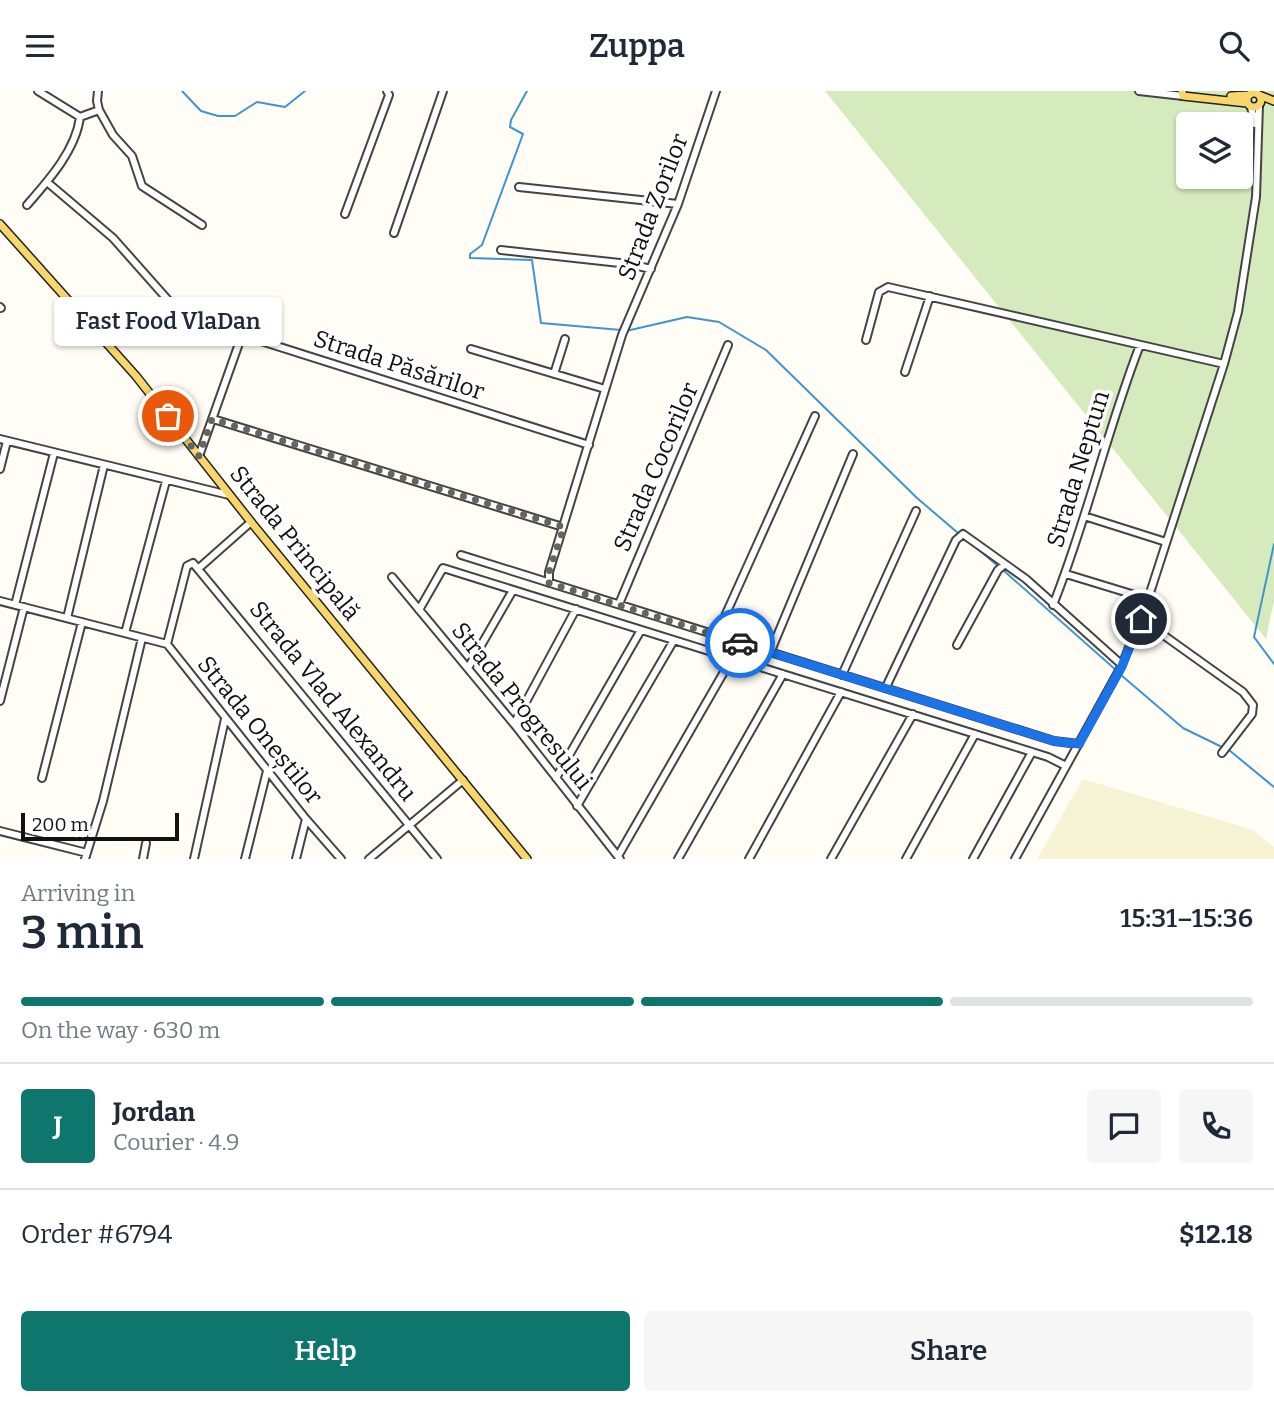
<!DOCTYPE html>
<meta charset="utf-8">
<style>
body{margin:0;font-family:Bitter,serif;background:#f6f6f7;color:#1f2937;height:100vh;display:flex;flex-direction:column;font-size:26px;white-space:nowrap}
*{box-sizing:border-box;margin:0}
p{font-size:23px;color:#747a83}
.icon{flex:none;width:38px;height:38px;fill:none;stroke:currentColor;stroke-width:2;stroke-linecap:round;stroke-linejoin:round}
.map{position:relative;height:768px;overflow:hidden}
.side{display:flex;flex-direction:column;background:#fff;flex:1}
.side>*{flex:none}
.controls{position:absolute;left:1176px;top:21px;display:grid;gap:14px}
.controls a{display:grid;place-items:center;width:77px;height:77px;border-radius:7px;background:#fff;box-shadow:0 2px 5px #0004;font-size:35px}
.scale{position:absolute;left:21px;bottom:18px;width:158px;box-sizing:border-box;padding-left:7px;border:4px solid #111;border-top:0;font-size:19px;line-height:24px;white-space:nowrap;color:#111;-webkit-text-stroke:5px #fff;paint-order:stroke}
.pin{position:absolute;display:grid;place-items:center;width:60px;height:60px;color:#fff;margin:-30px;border:4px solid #fff;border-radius:50%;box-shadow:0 2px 7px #0007}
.courier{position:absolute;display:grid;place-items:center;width:70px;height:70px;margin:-35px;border:5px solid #1a73e8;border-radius:50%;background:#fff;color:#222;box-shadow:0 2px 9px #0007}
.bubble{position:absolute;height:49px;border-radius:7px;background:#fff;box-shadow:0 2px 5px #0004;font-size:23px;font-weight:600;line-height:49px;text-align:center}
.headline em{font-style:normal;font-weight:600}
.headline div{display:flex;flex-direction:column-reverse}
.headline{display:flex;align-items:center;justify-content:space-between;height:119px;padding:0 21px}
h1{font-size:46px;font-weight:600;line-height:52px}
.bar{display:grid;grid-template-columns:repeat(4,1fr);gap:10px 7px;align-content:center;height:84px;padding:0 21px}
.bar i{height:9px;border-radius:5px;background:#e0e1e3}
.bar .current{background:#0f766e}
.bar p{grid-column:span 4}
.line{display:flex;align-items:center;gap:18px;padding:0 21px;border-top:2px solid #e0e1e3}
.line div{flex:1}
.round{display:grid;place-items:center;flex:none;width:74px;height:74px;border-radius:7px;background:#f6f6f7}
.primary-button{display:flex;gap:14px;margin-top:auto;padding:14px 21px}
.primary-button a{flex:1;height:80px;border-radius:7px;background:#0f766e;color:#fff;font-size:28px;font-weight:600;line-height:80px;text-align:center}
.primary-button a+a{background:#f6f6f7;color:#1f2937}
header{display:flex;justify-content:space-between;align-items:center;height:91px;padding:0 21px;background:#fff;font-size:32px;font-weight:600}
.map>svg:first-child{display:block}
.farmland{fill:#f6f3d4}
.green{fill:#d5ebbd;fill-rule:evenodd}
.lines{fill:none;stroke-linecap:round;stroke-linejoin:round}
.stream{stroke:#3f96cf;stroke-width:2}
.minor-casing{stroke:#444;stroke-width:10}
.major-casing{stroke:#222;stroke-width:10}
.minor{stroke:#fff;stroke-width:6}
.major{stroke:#f9d66b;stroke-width:7}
.done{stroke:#646461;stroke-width:7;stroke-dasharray:0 12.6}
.route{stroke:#1a73e8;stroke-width:9}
.labels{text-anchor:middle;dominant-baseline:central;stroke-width:7;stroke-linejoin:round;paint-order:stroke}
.street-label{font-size:24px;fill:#111;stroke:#fff}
</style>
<header><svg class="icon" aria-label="menu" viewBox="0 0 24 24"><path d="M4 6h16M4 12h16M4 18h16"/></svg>Zuppa<svg class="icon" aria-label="search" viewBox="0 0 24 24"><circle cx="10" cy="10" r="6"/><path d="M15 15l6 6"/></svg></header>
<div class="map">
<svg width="1274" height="768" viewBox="0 0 1274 768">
<rect width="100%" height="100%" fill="#fffdf5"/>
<path class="farmland" d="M1083,688l170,51 21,17v12h-237z"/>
<path class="green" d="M825,0h449v510l-8,38zM1188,33h53v53h-53z"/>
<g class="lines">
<path class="stream" d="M182,0l19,20 17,5h17l22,-14 28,5 20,-16
M527,0l-16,29 -1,7 13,7 -41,111 -12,9v4l62,2 9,63 80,7
M626,240l61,-14 32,5 47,28 151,148 41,35
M971,452l28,24
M1274,453l-20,93 20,27
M1003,479l114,101
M1121,584l62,53 41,20
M1229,659l45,37"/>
<g class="minor-casing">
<path id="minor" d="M38,0l42,26 19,-7 -2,-9 1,-10
M1139,0l44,5
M1251,16l4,17
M99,19l14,25 19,21 10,30 60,39
M47,91l66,56 79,89 8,5 12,2 30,1 347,110
M519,96l159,17
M27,114c21,-24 49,-55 53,-88
M345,123l44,-119 -2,-4
M394,142l49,-142
M501,159l128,14 22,5
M0,216l1,1
M866,249l13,-48 9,-5 336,77
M471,258l134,40
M905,281l25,-76
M554,283l11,-35
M213,328l350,108
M0,348l229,56
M199,365l43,-121
M0,378l7,-28
M1084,425l82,26
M461,464l593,186 25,3
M199,477l52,-46
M1066,483l82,25
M392,486l122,147 106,135
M549,492v-11l73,-237 56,-131 38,-113
M0,510l167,43 139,175 35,40
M619,513l109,-259
M15,514l39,-152
M1053,514c34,-85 54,-175 87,-260
M419,519l24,-42 532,166 73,23 18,9
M67,527l37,-153
M1141,528l102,73 10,13 -1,9 -30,39
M125,542l41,-152
M716,545l99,-220
M167,553l20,-78 6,-3 244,296
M957,554l41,-75 6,-5
M770,562l83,-199
M468,577l45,-78
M842,584l74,-164
M886,596l70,-147 7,-6 63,45 96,86
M0,610l24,-94
M514,633l62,-115
M42,687l40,-156
M556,687l85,-148
M577,715l97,-166
M0,740l87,22
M618,765l114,-198
M85,768l18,-58 39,-163
M143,768l3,-16
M194,768l31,-140
M245,768l22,-88
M296,768l10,-40
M369,768l94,-79
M678,768l105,-185
M749,768l92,-167
M831,768l82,-145
M906,768l69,-125
M973,768l59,-107
M1015,768l107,-194 26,-66 76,-235 14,-52 18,-115 3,-92"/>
</g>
<g class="major-casing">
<path id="major" d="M1182,0l1,5 64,7
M1247 9a7 7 0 1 1 14 0a7 7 0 1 1-14 0Z
M1259,4l15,6
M1231,5l18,-1
M0,133l136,152 115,146 276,337"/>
</g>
<use href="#minor" class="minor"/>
<use href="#major" class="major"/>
</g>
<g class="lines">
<path class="done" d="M168,325l31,40 13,-37 352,108 -15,45v11l191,60"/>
<path class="route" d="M740,552l314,98 25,3 43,-78 19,-47"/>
</g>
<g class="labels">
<g class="street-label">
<text transform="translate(653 116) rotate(-69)">Strada Zorilor</text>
<text transform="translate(399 274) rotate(18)">Strada Păsărilor</text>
<text transform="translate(656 376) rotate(-67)">Strada Cocorilor</text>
<text transform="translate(1078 378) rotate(-73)">Strada Neptun</text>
<text transform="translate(295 452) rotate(51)">Strada Principală</text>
<text transform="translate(333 610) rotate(51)">Strada Vlad Alexandru</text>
<text transform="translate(522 615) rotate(51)">Strada Progresului</text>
<text transform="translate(260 639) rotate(51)">Strada Oneștilor</text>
</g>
</g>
</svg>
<div class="controls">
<a><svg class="icon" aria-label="layers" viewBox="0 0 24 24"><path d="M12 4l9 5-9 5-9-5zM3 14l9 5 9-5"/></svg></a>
</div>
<div class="scale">200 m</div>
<div class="pin" style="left:168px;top:325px;background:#ea580c"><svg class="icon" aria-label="bag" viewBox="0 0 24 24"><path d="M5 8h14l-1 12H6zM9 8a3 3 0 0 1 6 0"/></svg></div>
<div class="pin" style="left:1141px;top:528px;background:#1f2937"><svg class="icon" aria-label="home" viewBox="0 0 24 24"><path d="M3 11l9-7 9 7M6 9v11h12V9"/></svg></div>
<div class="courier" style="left:740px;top:552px"><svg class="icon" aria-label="car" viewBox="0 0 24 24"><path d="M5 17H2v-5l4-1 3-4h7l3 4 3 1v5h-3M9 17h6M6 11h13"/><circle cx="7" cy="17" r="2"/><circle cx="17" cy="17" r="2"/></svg></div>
<div class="bubble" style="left:54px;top:206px;width:228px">Fast Food VlaDan</div>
</div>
<section class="side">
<div class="headline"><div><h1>3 min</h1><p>Arriving in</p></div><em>15:31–15:36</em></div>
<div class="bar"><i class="current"></i><i class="current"></i><i class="current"></i><i></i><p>On the way · 630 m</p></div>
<div class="line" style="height:126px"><b class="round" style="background:#0f766e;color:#fff">J</b><div><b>Jordan</b><p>Courier · 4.9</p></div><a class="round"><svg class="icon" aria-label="chat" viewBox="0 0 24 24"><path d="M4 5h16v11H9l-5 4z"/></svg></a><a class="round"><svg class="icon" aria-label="phone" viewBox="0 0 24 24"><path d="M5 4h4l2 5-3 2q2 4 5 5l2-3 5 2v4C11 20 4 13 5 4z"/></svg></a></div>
<div class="line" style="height:91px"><div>Order #6794</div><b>$12.18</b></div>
<div class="primary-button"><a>Help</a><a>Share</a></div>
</section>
